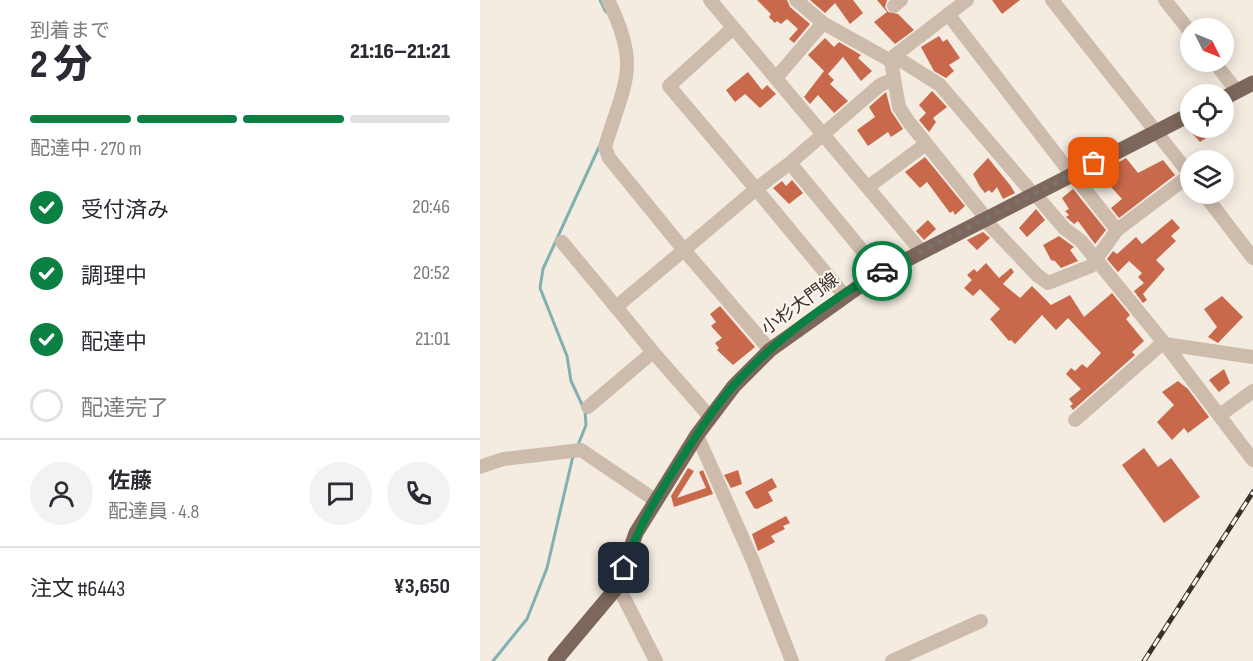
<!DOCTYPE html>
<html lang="ja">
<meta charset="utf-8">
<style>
body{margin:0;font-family:"Sofia Sans Condensed","Noto Sans JP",sans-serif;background:#f2f2f3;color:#2b2b33;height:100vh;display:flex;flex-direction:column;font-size:22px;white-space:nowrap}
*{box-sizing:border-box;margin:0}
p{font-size:20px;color:#7c7c81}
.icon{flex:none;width:33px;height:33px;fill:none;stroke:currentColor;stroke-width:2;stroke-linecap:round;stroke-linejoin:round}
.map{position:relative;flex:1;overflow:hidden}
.details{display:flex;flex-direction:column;background:#fff;width:480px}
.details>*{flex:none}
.needle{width:39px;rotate:133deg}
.controls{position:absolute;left:700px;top:18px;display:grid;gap:12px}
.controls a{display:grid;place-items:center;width:54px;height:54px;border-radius:50%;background:#fff;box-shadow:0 3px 15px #0003;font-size:30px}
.pin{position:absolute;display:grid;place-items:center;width:51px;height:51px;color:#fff;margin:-26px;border-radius:12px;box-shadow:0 3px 9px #0006}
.courier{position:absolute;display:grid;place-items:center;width:60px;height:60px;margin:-30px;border:4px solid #0b8043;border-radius:50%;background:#fff;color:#222;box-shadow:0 2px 8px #0007}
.headline em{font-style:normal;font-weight:800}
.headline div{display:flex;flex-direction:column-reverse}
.headline{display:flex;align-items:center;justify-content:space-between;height:102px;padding:0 30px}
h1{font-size:39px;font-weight:800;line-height:45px}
.bar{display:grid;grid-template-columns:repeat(4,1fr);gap:9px 6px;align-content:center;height:72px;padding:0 30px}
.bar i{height:8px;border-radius:4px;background:#e1e1e2}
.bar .on{background:#0b8043}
.bar p{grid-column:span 4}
.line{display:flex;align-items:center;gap:15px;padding:0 30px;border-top:2px solid #e1e1e2}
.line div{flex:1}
.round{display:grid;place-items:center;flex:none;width:63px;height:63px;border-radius:32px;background:#f2f2f3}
ol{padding:0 30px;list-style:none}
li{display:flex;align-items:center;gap:18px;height:66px}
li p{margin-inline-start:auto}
li .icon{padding:6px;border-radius:50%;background:#0b8043;color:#fff;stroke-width:4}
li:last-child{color:#7c7c81}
li i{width:33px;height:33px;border:3px solid #e1e1e2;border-radius:50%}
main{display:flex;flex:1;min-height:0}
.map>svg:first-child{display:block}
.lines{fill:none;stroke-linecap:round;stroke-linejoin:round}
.stream{stroke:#7fb0b2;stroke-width:3}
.building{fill:#c8694b}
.minor{stroke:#cdbbac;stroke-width:14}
.major{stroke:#7d675c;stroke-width:15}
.rail-casing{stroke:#3b302b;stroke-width:5}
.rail{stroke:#fbf5ee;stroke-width:3;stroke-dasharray:9;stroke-linecap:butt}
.done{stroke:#7c716b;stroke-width:6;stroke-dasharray:0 10.8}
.route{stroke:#0b8043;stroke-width:8}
.labels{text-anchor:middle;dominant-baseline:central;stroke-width:4.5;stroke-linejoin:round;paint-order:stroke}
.street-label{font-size:18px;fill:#3b302b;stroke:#fbf5ee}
</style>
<main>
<section class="details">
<div class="headline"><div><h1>2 分</h1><p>到着まで</p></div><em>21:16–21:21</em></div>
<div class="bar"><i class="on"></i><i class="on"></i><i class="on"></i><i></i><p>配達中 · 270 m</p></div>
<ol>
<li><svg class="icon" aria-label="check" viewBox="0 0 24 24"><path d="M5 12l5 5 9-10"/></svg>受付済み<p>20:46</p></li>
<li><svg class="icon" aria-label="check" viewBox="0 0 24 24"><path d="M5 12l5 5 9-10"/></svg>調理中<p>20:52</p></li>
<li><svg class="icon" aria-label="check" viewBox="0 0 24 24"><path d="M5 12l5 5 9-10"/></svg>配達中<p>21:01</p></li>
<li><i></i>配達完了</li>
</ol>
<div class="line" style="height:108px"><a class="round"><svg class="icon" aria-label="person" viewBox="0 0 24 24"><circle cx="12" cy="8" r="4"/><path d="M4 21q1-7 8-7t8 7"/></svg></a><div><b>佐藤</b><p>配達員 · 4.8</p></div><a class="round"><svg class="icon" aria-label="chat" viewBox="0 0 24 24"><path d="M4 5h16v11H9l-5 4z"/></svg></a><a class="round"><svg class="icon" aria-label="phone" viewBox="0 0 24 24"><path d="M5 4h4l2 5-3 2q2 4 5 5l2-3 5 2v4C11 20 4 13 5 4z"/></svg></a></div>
<div class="line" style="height:78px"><div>注文 #6443</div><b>¥3,650</b></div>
</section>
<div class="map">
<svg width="773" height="661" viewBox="0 0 773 661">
<rect width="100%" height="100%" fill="#f4ebe1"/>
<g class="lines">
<path class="stream" d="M120,0l6,12
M98,445l8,-20 -1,-14 -14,-30 -4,-25 -27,-68 3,-19 56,-122
M13,661l34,-42 20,-51 26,-112"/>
</g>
<path class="building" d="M277,0h30l3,7 20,17 -16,19 -5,-4 9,-10 -11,-10 -6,5 -4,-3 -2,2 -6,-6 2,-3z
M330,0h43l10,13 -13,11 -15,-21 -10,10z
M397,0h10l-2,7 3,5 10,2 16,16 -19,14 -21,-22 13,-10z
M512,0h28l-18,14z
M459,36l4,6 4,-3 13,19 -11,7 5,6 -8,7 -12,-7 -13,-24z
M345,38l9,9 5,-5 22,13 -3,3 14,13 -11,10 -18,-24 -15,17 6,6 -4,4 18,17 -14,12 -16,-18 -8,9 -6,-7 20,-26 -16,-16z
M268,72l14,18 5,-5 9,9 -16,14 -15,-14 -10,8 -9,-12z
M452,91l15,16 -14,11 3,4 -7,10 -10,-12 7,-7 -7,-8z
M406,92l5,19 12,18 -12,8 -3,-5 -20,14 -11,-16 18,-13 -6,-10z
M717,128h12l5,5 -14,9 -9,-10z
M445,157l40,49 -10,9 -2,-4 -3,2 -23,-31 -7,6 -15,-16z
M508,158l22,27 5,8 -12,6 -6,-12 -5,6 -3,-3 -4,3 -5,-6 -7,-13z
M646,158l12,15 25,-13 12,15 -56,43 -8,-10 11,-9 -11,-12 4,-3 -11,-13z
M312,180l11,13 -14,11 -16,-16 9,-7 4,5z
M593,189l33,41 -11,14 -17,-23 -4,3 -8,-7 3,-2 -4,-4 4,-2 -7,-11z
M556,209l9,11 -18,17 -8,-9z
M692,219l8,9 -9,8 5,5 -20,19 9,9 -22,25 4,6 -4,3 -9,-12 10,-8 -6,-6 4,-4 -13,-12 -11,11 -11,-13 6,-8 4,3 19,-17 6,7z
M448,220l8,9 -12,11 -8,-9z
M503,232l7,6 -13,12 -10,-10z
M579,236l15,11 -4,3 8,11 -17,7 -6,-7 -4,-1 -8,-15z
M506,263l13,15 12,-10 3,4 -11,12 17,14 12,-12 19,19 19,-10 14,22 28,-24 18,22 -4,4 18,22 -12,11 3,3 -62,55 -3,-4 3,-2 -4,-5 12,-10 -15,-15 5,-6 4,3 7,-7 5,4 14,-15 -33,-35 -12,12 -14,-15 -27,29 -4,-4 -2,1 -19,-22 10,-10 -20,-20 -7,7 -9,-8 8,-8 -5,-5 7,-6 3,3z
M742,296l21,21 -25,26 -10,-6 9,-10 -13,-18z
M240,306l35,41 -22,18 -16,-15 2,-2 -4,-5 7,-5 -11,-12 5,-4 -6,-8z
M744,369l6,14 -11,9 -10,-12z
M698,381l10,8 21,28 -21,16 -4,-5 -12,12 -15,-18 17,-17 -12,-13z
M664,448l14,19 13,-9 29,39 -36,26 -42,-58z
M208,468l6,3 -17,27 29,-10 -7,-16 4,-2 10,24 -39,13 -3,-11z
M258,470l4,14 -11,4 -7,-13z
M292,478l5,9 -9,5 5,9 -16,8 -3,-1 -9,-16z
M306,516l4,7 -7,3 2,3 -14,7 4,6 -17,9 -6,-17z"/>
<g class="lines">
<path class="minor" d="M230,0l211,251
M316,0l27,23 68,38 8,46 9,14 77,96
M572,0l139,176
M685,0l26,33
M414,6l7,-6
M468,14l124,161
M253,28l-64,58 87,103 -72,61 86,100
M414,56l46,29 94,110
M411,61l3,-5 73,-56
M734,62l23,29
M296,78l47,-55
M310,163l-34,26 88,106
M593,174l44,56
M388,187l58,-43
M555,194l29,34 17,13 84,103 88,116
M724,194l49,64
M503,218l54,57 11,8 43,-17 26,-36 73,-55
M82,242l54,65
M400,272l-90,-109 90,-78 14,-6
M173,352l57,65
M108,407l65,-55 -37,-45 68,-57 -75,-92 -4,-11c20,-66 36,-80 3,-147
M740,415l33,-24
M595,420l83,-73 7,-3 88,13
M217,435l55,124 40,102
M0,467l23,-8 78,-9 74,50
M138,586l38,75
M412,661l89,-40"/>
<path class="major" d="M744,98l29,-15
M75,661l63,-75 18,-53 61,-98 37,-49 36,-36 101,-72 320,-164"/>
<g class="rail-casing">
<path id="rail" d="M664,661l109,-169"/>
</g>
<use href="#rail" class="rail"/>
</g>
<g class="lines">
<path class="done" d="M402,271l212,-108"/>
<path class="route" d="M144,568c12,-37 31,-68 52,-101 18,-28 36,-57 58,-82 41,-45 95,-85 148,-114"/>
</g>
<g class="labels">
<g class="street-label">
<text transform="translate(320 304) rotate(-36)">小杉大門線</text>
</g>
</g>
</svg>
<div class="controls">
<a><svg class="needle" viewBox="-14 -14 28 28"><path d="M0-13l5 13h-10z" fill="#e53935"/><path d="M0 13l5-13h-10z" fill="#7c7c81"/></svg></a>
<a><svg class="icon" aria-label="locate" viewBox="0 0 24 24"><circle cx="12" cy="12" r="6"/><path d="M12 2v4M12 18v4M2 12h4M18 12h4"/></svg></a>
<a><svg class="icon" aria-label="layers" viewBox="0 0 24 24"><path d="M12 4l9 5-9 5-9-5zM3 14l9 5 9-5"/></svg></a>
</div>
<div class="pin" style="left:614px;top:163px;background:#ea580c"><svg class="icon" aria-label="bag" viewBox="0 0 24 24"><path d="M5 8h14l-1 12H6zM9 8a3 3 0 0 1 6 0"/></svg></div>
<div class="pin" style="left:144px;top:568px;background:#1f2937"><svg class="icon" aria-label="home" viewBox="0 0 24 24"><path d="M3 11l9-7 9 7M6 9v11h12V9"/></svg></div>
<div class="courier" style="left:402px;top:271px"><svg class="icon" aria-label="car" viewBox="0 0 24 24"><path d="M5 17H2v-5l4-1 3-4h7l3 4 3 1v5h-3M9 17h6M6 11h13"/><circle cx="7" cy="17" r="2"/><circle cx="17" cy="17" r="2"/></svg></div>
</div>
</main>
